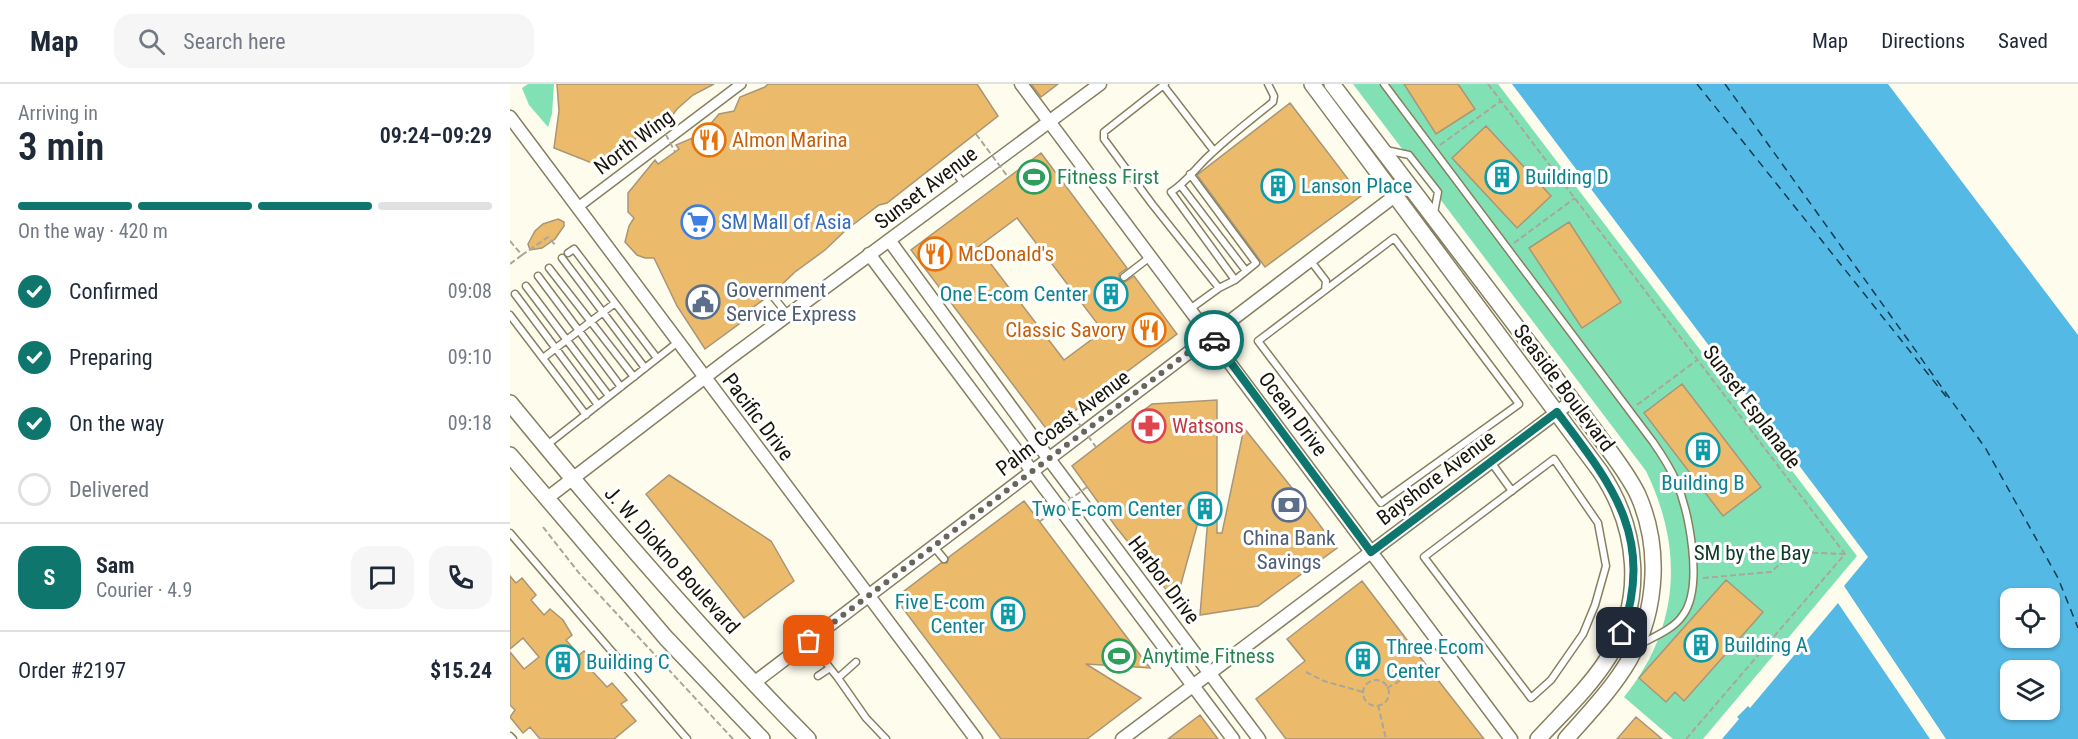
<!DOCTYPE html>
<meta charset="utf-8">
<style>
body{margin:0;font-family:"Roboto Condensed",sans-serif;background:#f6f6f7;color:#1f2937;height:100vh;display:flex;flex-direction:column;font-size:22px;white-space:nowrap}
*{box-sizing:border-box;margin:0}
p{font-size:20px;color:#747a83}
.icon{flex:none;width:33px;height:33px;fill:none;stroke:currentColor;stroke-width:2;stroke-linecap:round;stroke-linejoin:round}
.map{position:relative;flex:1;overflow:hidden}
.panel{display:flex;flex-direction:column;background:#fff;width:510px}
.panel>*{flex:none}
.buttons{position:absolute;left:1490px;top:504px;display:grid;gap:12px}
.buttons a{display:grid;place-items:center;width:60px;height:60px;border-radius:12px;background:#fff;box-shadow:0 2px 4px #0004;font-size:30px}
.pin{position:absolute;display:grid;place-items:center;width:51px;height:51px;color:#fff;margin:-26px;border-radius:12px;box-shadow:0 3px 9px #0006}
.courier{position:absolute;display:grid;place-items:center;width:60px;height:60px;margin:-30px;border:4px solid #0f766e;border-radius:50%;background:#fff;color:#222;box-shadow:0 2px 8px #0007}
.overview em{font-style:normal;font-weight:600}
.overview div{display:flex;flex-direction:column-reverse}
.overview{display:flex;align-items:center;justify-content:space-between;height:102px;padding:0 18px}
h1{font-size:39px;font-weight:600;line-height:45px}
.bar{display:grid;grid-template-columns:repeat(4,1fr);gap:9px 6px;align-content:center;height:72px;padding:0 18px}
.bar i{height:8px;border-radius:4px;background:#e0e1e3}
.bar .on{background:#0f766e}
.bar p{grid-column:span 4}
.line{display:flex;align-items:center;gap:15px;padding:0 18px;border-top:2px solid #e0e1e3}
.line div{flex:1}
.round{display:grid;place-items:center;flex:none;width:63px;height:63px;border-radius:18px;background:#f6f6f7}
ol{padding:0 18px;list-style:none}
li{display:flex;align-items:center;gap:18px;height:66px}
li p{margin-inline-start:auto}
li .icon{padding:6px;border-radius:50%;background:#0f766e;color:#fff;stroke-width:4}
li:last-child{color:#747a83}
li i{width:33px;height:33px;border:3px solid #e0e1e3;border-radius:50%}
header{display:flex;align-items:center;gap:36px;box-sizing:border-box;height:84px;padding:0 30px;background:#fff;border-bottom:2px solid #e0e1e3}
header strong{font-size:28px}
nav{display:flex;gap:33px;margin-inline-start:auto;font-size:21px}
.search{width:420px;height:54px;background:#f6f6f7;display:flex;align-items:center;gap:15px;box-sizing:border-box;padding:0 21px;border-radius:18px;color:#747a83;font-size:22px}
main{display:flex;flex:1;min-height:0}
.map>svg:first-child{display:block}
.green{fill:#82e0b5}
.water{fill:#54b9e5;fill-rule:evenodd}
.lines{fill:none;stroke-linecap:round;stroke-linejoin:round}
.ferry{stroke:#103d4f;stroke-width:1.5;stroke-dasharray:8 6;stroke-linecap:butt}
.building{fill:#ebba6b;stroke:#a99578;stroke-width:1.5;fill-rule:evenodd}
.service-casing{stroke:#868060;stroke-width:9}
.pedestrian-casing{stroke:#868060;stroke-width:12}
.minor-casing{stroke:#868060;stroke-width:15}
.tertiary-casing{stroke:#868060;stroke-width:18}
.path{stroke:#a9a799;stroke-width:2;stroke-dasharray:6 3;stroke-linecap:butt}
.service{stroke:#fff;stroke-width:6}
.pedestrian{stroke:#fff;stroke-width:9}
.minor{stroke:#fff;stroke-width:12}
.tertiary{stroke:#fff;stroke-width:15}
.path-bridge{stroke:#a9a799;stroke-width:2;stroke-dasharray:6 3;stroke-linecap:butt}
.done{stroke:#686659;stroke-width:6;stroke-dasharray:0 10.8}
.route{stroke:#0f766e;stroke-width:8}
.labels{text-anchor:middle;dominant-baseline:central;stroke-width:6;stroke-linejoin:round;paint-order:stroke}
.food-label{font-size:21px;fill:#c56008;stroke:#fff;text-anchor:start}
.street-label{font-size:21px;fill:#181509;stroke:#fff}
.leisure-label{font-size:21px;fill:#27864d;stroke:#fff;text-anchor:start}
.culture-label{font-size:21px;fill:#0d838f;stroke:#fff;text-anchor:start}
.shop-label{font-size:21px;fill:#366cbe;stroke:#fff;text-anchor:start}
.service-label{font-size:21px;fill:#4e5e75;stroke:#fff;text-anchor:start}
.health-label{font-size:21px;fill:#be3a42;stroke:#fff;text-anchor:start}
.park-label{font-size:21px;fill:#0f3a29;stroke:#fff}
</style>
<header>
<strong>Map</strong>
<div class="search"><svg class="icon" aria-label="search" viewBox="0 0 24 24"><circle cx="10" cy="10" r="6"/><path d="M15 15l6 6"/></svg>Search here</div>
<nav><a>Map</a><a>Directions</a><a>Saved</a></nav>
</header>
<main>
<section class="panel">
<div class="overview"><div><h1>3 min</h1><p>Arriving in</p></div><em>09:24–09:29</em></div>
<div class="bar"><i class="on"></i><i class="on"></i><i class="on"></i><i></i><p>On the way · 420 m</p></div>
<ol>
<li><svg class="icon" aria-label="check" viewBox="0 0 24 24"><path d="M5 12l5 5 9-10"/></svg>Confirmed<p>09:08</p></li>
<li><svg class="icon" aria-label="check" viewBox="0 0 24 24"><path d="M5 12l5 5 9-10"/></svg>Preparing<p>09:10</p></li>
<li><svg class="icon" aria-label="check" viewBox="0 0 24 24"><path d="M5 12l5 5 9-10"/></svg>On the way<p>09:18</p></li>
<li><i></i>Delivered</li>
</ol>
<div class="line" style="height:108px"><b class="round" style="background:#0f766e;color:#fff">S</b><div><b>Sam</b><p>Courier · 4.9</p></div><a class="round"><svg class="icon" aria-label="chat" viewBox="0 0 24 24"><path d="M4 5h16v11H9l-5 4z"/></svg></a><a class="round"><svg class="icon" aria-label="phone" viewBox="0 0 24 24"><path d="M5 4h4l2 5-3 2q2 4 5 5l2-3 5 2v4C11 20 4 13 5 4z"/></svg></a></div>
<div class="line" style="height:78px"><div>Order #2197</div><b>$15.24</b></div>
</section>
<div class="map">
<svg width="1568" height="655" viewBox="0 0 1568 655">
<rect width="100%" height="100%" fill="#fefced"/>
<path class="green" d="M18,0h26l-2,30 -4,13 -19,-22 -7,-17z
M843,0h145l359,472 -154,183h-30l-49,-42c56,-69 60,-148 22,-226z"/>
<path class="water" d="M1002,0h376l190,251v404h-132l-102,-153 24,-29zM1500,514h39v40h-39zM1500,586h39v40h-39z
M1328,519l92,136h-208l17,-20 -2,-2 11,-11 2,2z"/>
<g class="lines">
<path class="ferry" d="M1187,0l251,315
M1215,0l261,365 72,129 20,50"/>
</g>
<path class="building" d="M47,0h157l-21,11 -16,14 -5,7 -4,-5 -22,17 2,5 -11,3 -7,12 -28,19 -48,-19 5,-37z
M258,0h209l21,32 -111,87 -8,2 -33,25 -21,20 -30,22 -20,19 -7,-1 -2,3 1,4 -27,20 3,4 -38,28 -28,-43 -23,-48h-9l-8,-3 -12,-13 4,-16 5,-8 -6,-6v-19l27,-33 3,4 21,-15 -3,-4 26,-11 17,-20 15,-3 6,-14 25,-10z
M521,0h27l-17,13z
M894,0h54l17,25 -39,25z
M780,19l71,93 -96,71 -68,-92z
M976,42l65,70 -34,32 -65,-70z
M531,69l86,115 -8,6 1,6 5,2 9,-6 43,58 -129,97 -137,-181zM507,134l86,113 -39,29 -86,-113z
M48,135l6,3v4l-9,13 -13,9 -12,2 -2,-6 7,-13 8,-7z
M1059,138l52,80 -39,26 -53,-80z
M1172,300l79,103 -38,29 -79,-103z
M707,316v133h5l22,-105 48,60 45,60 -79,58 -58,9 9,-110 -6,-1 -27,98 -60,-75 -44,-61 80,-62z
M159,391l102,66 23,40 -50,37 -98,-124z
M514,417l126,167 -64,-4 55,34 -54,41h-86l-106,-141 46,-35h6l2,-6z
M0,492l6,7 6,-5 14,17 -5,5 13,15 6,-6 13,11 9,15 -6,5 13,15 5,-4 15,16 -6,5 14,15 5,-4 15,17 -6,4 15,17 -22,18h-74l-10,-12 -7,6 -13,-16 5,-7 -5,-5v-53l14,17 15,-12 -16,-19 -13,11z
M1216,496l37,32 -79,89 -9,-9 -9,10 -27,-24z
M852,497l58,76 64,82h-198l-30,-40 49,-38 -18,-22z
M690,631l18,24h-50z
M1126,633l26,22h-45z"/>
<g class="lines">
<g class="service-casing">
<path id="service" d="M655,0l-61,48v7l48,65 67,84
M874,0l269,358c9,13 17,25 23,39 13,31 28,105 7,134 -9,14 -28,21 -42,29
M653,1l51,66
M876,66l23,5 29,37 -4,21
M443,86l11,14
M680,90l66,89 -21,17 -16,8 -29,21
M671,102l65,85
M884,154l125,166 -138,99 -123,-162z
M58,169l6,-4 83,109
M52,174l83,110
M800,176l16,21 -1,9
M39,184l85,109
M28,192l83,111
M614,193l26,-20
M725,196l-64,-88c16,-10 27,-27 41,-39 19,-18 41,-35 61,-51l1,-6 -6,-12
M16,202l83,110
M5,210l83,111
M261,210l17,21
M0,231l76,100
M33,274l72,-55
M37,361l131,-103
M1044,375l44,64 8,43 -11,39 -12,29 -32,46 -20,18 -107,-141z
M981,378l21,29
M0,449l177,206
M424,463l10,12
M299,557l21,27
M308,592l12,-8 8,10 18,-16
M328,594l28,40 20,21
M0,652l3,3"/>
</g>
<g class="pedestrian-casing">
<path id="pedestrian" d="M68,123l163,-123"/>
</g>
<g class="minor-casing">
<path id="minor" d="M511,0l490,655
M0,33l466,622
M379,156l160,219 210,280
M359,170l364,485
M36,415l184,-141 370,-274
M245,598l641,-487
M612,655l450,-338"/>
</g>
<g class="tertiary-casing">
<path id="tertiary" d="M802,0l288,387c38,56 46,129 8,187 -19,30 -46,55 -70,81
M822,0c68,89 136,178 203,267 21,27 40,54 60,80 15,21 32,41 43,64 11,25 16,53 15,80 -3,75 -40,111 -87,164
M0,319c95,116 193,230 298,336
M0,371l156,183 96,101"/>
</g>
<path class="path" d="M978,0l357,470 -159,185
M930,61l61,-44
M0,157l12,14 26,-18 8,9
M1004,159l61,-45
M0,180l12,-9
M1127,321l60,-45
M33,443l36,46 154,166
M1193,494l68,-6 23,-20 51,2
M796,588l18,9 39,11
M853 609a13 13 0 1 1 26 0a13 13 0 1 1-26 0Z
M877,604l34,-19
M868,621l8,34"/>
<use href="#service" class="service"/>
<use href="#pedestrian" class="pedestrian"/>
<use href="#minor" class="minor"/>
<use href="#tertiary" class="tertiary"/>
<path class="path-bridge" d="M151,33l2,12 12,23
M466,50l32,43
M562,330l24,33
M529,438l48,-35"/>
</g>
<g class="lines">
<path class="done" d="M299,557l401,-305 4,4"/>
<path class="route" d="M704,256l157,212 186,-140c55,73 98,124 65,221"/>
</g>
<defs>
<g id="restaurant-ring" transform="scale(1.725)"><circle r="9.5" fill="#fff" stroke="#e8710a" stroke-width="1.5"/><path d="M-5-6h1v4h1v-4h1v4h1v-4h1v5L-1.5 .5V6h-2V.5L-5-1ZM5-6V6H3V1.5H1.5Q1.5-4 5-6Z" fill="#e8710a"/></g>
<g id="stadium-ring" transform="scale(1.725)"><circle r="9.5" fill="#fff" stroke="#2e9e5b" stroke-width="1.5"/><path d="M0-5a6.5 5 0 1 0 0 10a6.5 5 0 1 0 0-10ZM-3.5-1.8h7v3.6h-7Z" fill="#2e9e5b"/></g>
<g id="building-ring" transform="scale(1.725)"><circle r="9.5" fill="#fff" stroke="#0f9aa8" stroke-width="1.5"/><path d="M-4-6H4V6H1V3H-1V6H-4ZM-2.5-4.3h1.7v1.8h-1.7ZM.8-4.3h1.7v1.8H.8ZM-2.5-1h1.7V.8h-1.7ZM.8-1h1.7V.8H.8Z" fill="#0f9aa8"/></g>
<g id="supermarket-ring" transform="scale(1.725)"><circle r="9.5" fill="#fff" stroke="#3f7fe0" stroke-width="1.5"/><path d="M-6-5.5h2.5l.6 2H6L4.5 2H-2.5L-4.4-4H-6ZM-1.5 3.2a1.3 1.3 0 1 0 .1 0ZM3 3.2a1.3 1.3 0 1 0 .1 0Z" fill="#3f7fe0"/></g>
<g id="civic-ring" transform="scale(1.725)"><circle r="9.5" fill="#fff" stroke="#5c6f8a" stroke-width="1.5"/><path d="M-.6-6.5H3V-4.5H.6V-3L4-1V1h2V6H-6V1h2V-1L-.6-3ZM-1.2 2.5V6h2.4V2.5Z" fill="#5c6f8a"/></g>
<g id="pharmacy-ring" transform="scale(1.725)"><circle r="9.5" fill="#fff" stroke="#e0444e" stroke-width="1.5"/><path d="M-2-6h4v4h4v4h-4v4h-4v-4h-4v-4h4Z" fill="#e0444e"/></g>
<g id="bank-ring" transform="scale(1.725)"><circle r="9.5" fill="#fff" stroke="#5c6f8a" stroke-width="1.5"/><path d="M-6-4H6V4H-6ZM0-2.3a2.3 2.3 0 1 0 0 4.6a2.3 2.3 0 1 0 0-4.6Z" fill="#5c6f8a"/></g>
</defs>
<g fill-rule="evenodd">
<use href="#restaurant-ring" x="199" y="56"/>
<use href="#stadium-ring" x="524" y="93"/>
<use href="#building-ring" x="992" y="93"/>
<use href="#building-ring" x="768" y="102"/>
<use href="#supermarket-ring" x="188" y="138"/>
<use href="#restaurant-ring" x="425" y="170"/>
<use href="#building-ring" x="601" y="210"/>
<use href="#civic-ring" x="193" y="218"/>
<use href="#restaurant-ring" x="639" y="246"/>
<use href="#pharmacy-ring" x="639" y="342"/>
<use href="#building-ring" x="1193" y="366"/>
<use href="#bank-ring" x="779" y="421"/>
<use href="#building-ring" x="695" y="425"/>
<use href="#building-ring" x="498" y="530"/>
<use href="#building-ring" x="1191" y="561"/>
<use href="#stadium-ring" x="609" y="572"/>
<use href="#building-ring" x="853" y="575"/>
<use href="#building-ring" x="53" y="578"/>
</g>
<g class="labels">
<g class="food-label">
<text x="222" y="56">Almon Marina</text>
<text x="448" y="170">McDonald's</text>
<text x="616" y="246" text-anchor="end">Classic Savory</text>
</g>
<g class="street-label">
<text transform="translate(124 58) rotate(-37)">North Wing</text>
<text transform="translate(416 104) rotate(-37)">Sunset Avenue</text>
<text transform="translate(1054 304) rotate(53)">Seaside Boulevard</text>
<text transform="translate(1242 323) rotate(53)">Sunset Esplanade</text>
<text transform="translate(783 330) rotate(53)">Ocean Drive</text>
<text transform="translate(248 333) rotate(53)">Pacific Drive</text>
<text transform="translate(553 339) rotate(-37)">Palm Coast Avenue</text>
<text transform="translate(926 394) rotate(-37)">Bayshore Avenue</text>
<text transform="translate(162 476) rotate(48)">J. W. Diokno Boulevard</text>
<text transform="translate(654 496) rotate(53)">Harbor Drive</text>
</g>
<g class="leisure-label">
<text x="547" y="93">Fitness First</text>
<text x="632" y="572">Anytime Fitness</text>
</g>
<g class="culture-label">
<text x="1015" y="93">Building D</text>
<text x="791" y="102">Lanson Place</text>
<text x="578" y="210" text-anchor="end">One E-com Center</text>
<text x="1193" y="399" text-anchor="middle">Building B</text>
<text x="672" y="425" text-anchor="end">Two E-com Center</text>
<text x="475" y="518" text-anchor="end">Five E-com<tspan x="475" dy="24">Center</tspan></text>
<text x="1214" y="561">Building A</text>
<text x="876" y="563">Three Ecom<tspan x="876" dy="24">Center</tspan></text>
<text x="76" y="578">Building C</text>
</g>
<g class="shop-label">
<text x="211" y="138">SM Mall of Asia</text>
</g>
<g class="service-label">
<text x="216" y="206">Government<tspan x="216" dy="24">Service Express</tspan></text>
<text x="779" y="454" text-anchor="middle">China Bank<tspan x="779" dy="24">Savings</tspan></text>
</g>
<g class="health-label">
<text x="662" y="342">Watsons</text>
</g>
<g class="park-label">
<text x="1242" y="469">SM by the Bay</text>
</g>
</g>
</svg>
<div class="buttons">
<a><svg class="icon" aria-label="locate" viewBox="0 0 24 24"><circle cx="12" cy="12" r="6"/><path d="M12 2v4M12 18v4M2 12h4M18 12h4"/></svg></a>
<a><svg class="icon" aria-label="layers" viewBox="0 0 24 24"><path d="M12 4l9 5-9 5-9-5zM3 14l9 5 9-5"/></svg></a>
</div>
<div class="pin" style="left:299px;top:557px;background:#ea580c"><svg class="icon" aria-label="bag" viewBox="0 0 24 24"><path d="M5 8h14l-1 12H6zM9 8a3 3 0 0 1 6 0"/></svg></div>
<div class="pin" style="left:1112px;top:549px;background:#1f2937"><svg class="icon" aria-label="home" viewBox="0 0 24 24"><path d="M3 11l9-7 9 7M6 9v11h12V9"/></svg></div>
<div class="courier" style="left:704px;top:256px"><svg class="icon" aria-label="car" viewBox="0 0 24 24"><path d="M5 17H2v-5l4-1 3-4h7l3 4 3 1v5h-3M9 17h6M6 11h13"/><circle cx="7" cy="17" r="2"/><circle cx="17" cy="17" r="2"/></svg></div>
</div>
</main>
